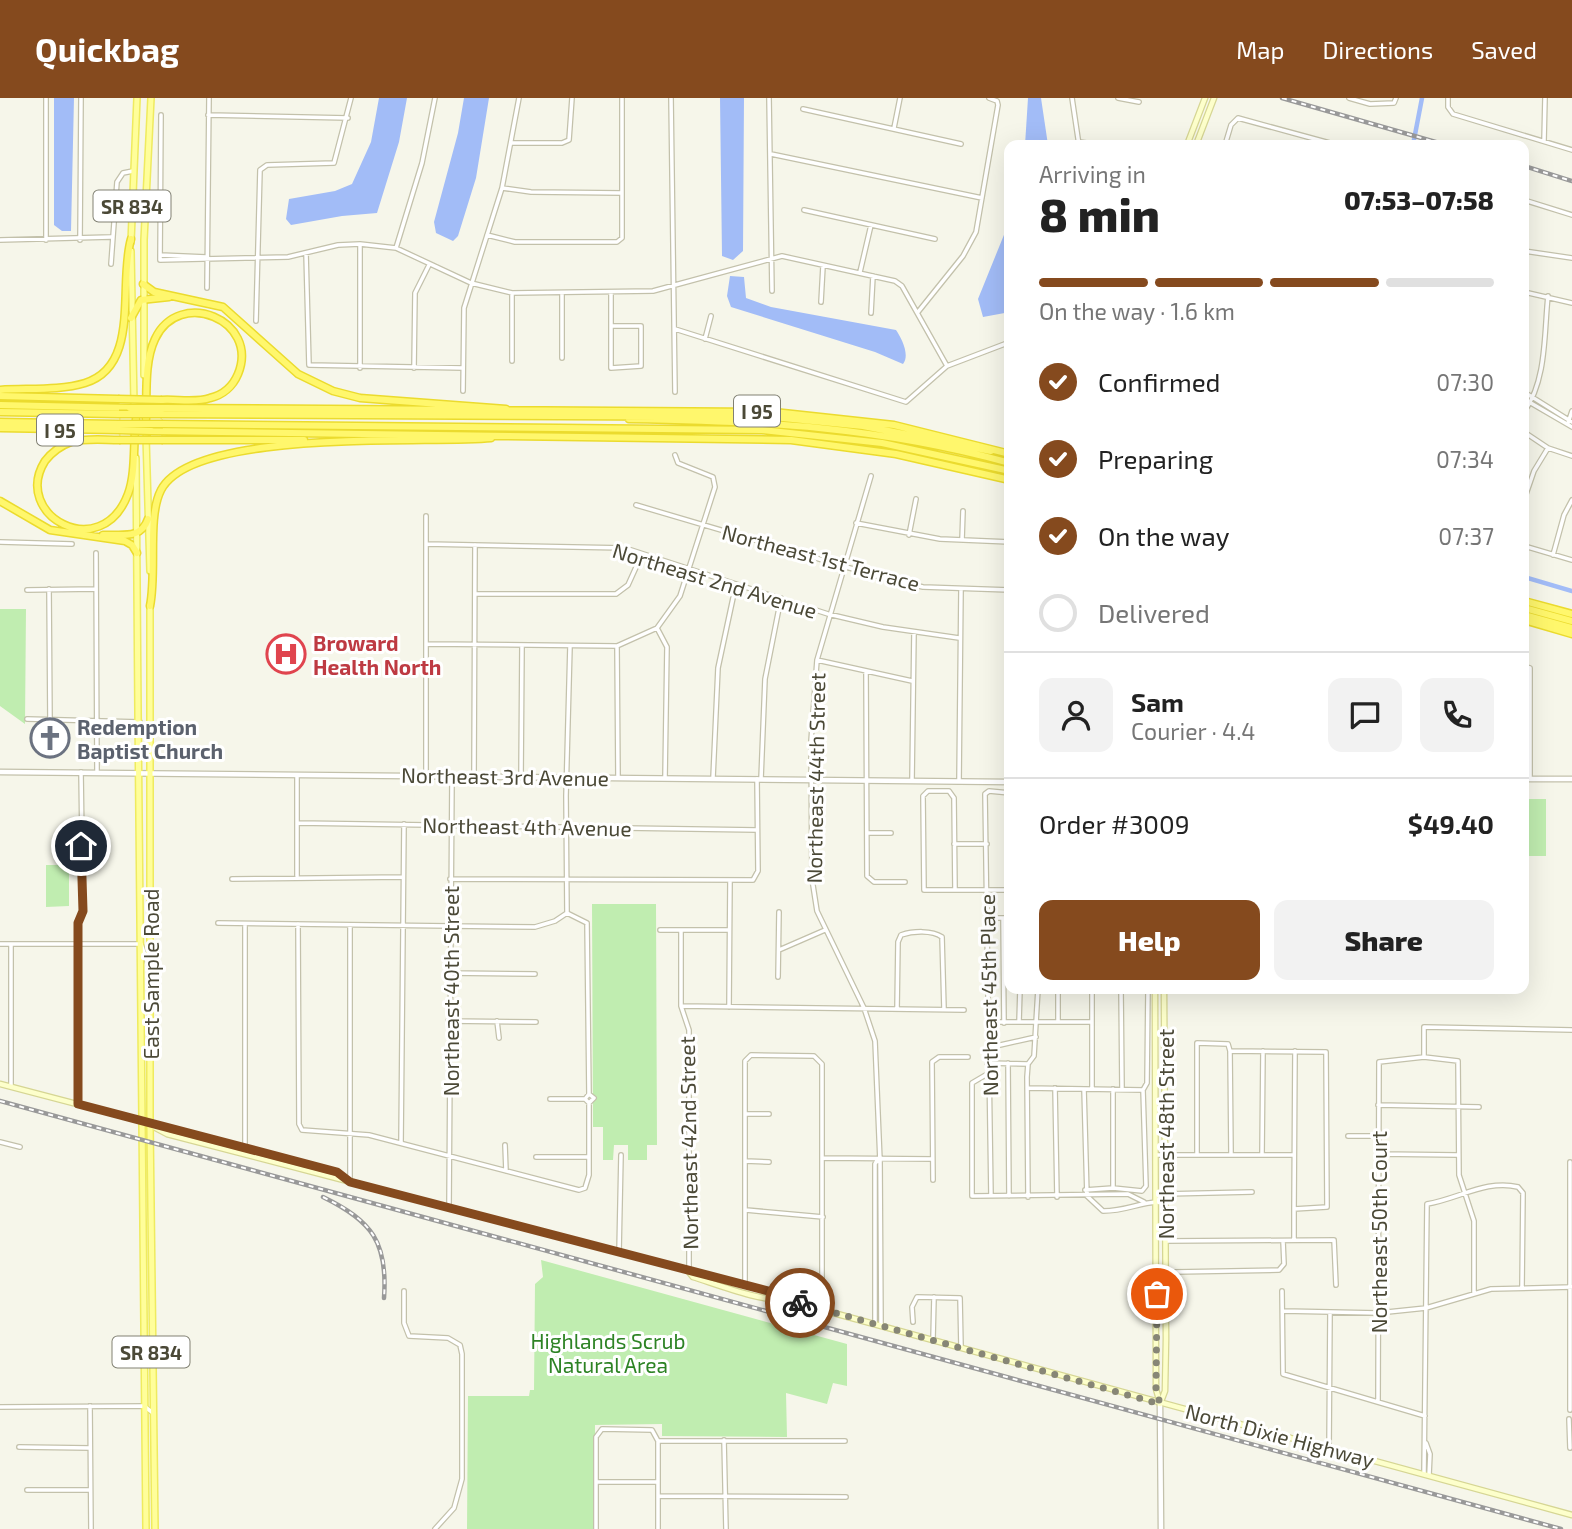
<!DOCTYPE html>
<meta charset="utf-8">
<style>
body{margin:0;font-family:"Exo 2",sans-serif;background:#f2f2f2;color:#222;height:100vh;display:flex;flex-direction:column;font-size:26px;white-space:nowrap}
*{box-sizing:border-box;margin:0}
p{font-size:23px;color:#767676}
.icon{flex:none;width:38px;height:38px;fill:none;stroke:currentColor;stroke-width:2;stroke-linecap:round;stroke-linejoin:round}
.map{position:relative;flex:1;overflow:hidden}
.drawer{position:absolute;left:1004px;top:42px;width:525px;height:854px;display:flex;flex-direction:column;background:#fff;border-radius:14px;box-shadow:0 7px 28px #0002}
.drawer>*{flex:none}
.pin{position:absolute;display:grid;place-items:center;width:60px;height:60px;color:#fff;margin:-30px;border:4px solid #fff;border-radius:50%;box-shadow:0 2px 7px #0007}
.courier{position:absolute;display:grid;place-items:center;width:70px;height:70px;margin:-35px;border:5px solid #854a1e;border-radius:50%;background:#fff;color:#222;box-shadow:0 2px 9px #0007}
.head em{font-style:normal;font-weight:800}
.head div{display:flex;flex-direction:column-reverse}
.head{display:flex;align-items:center;justify-content:space-between;height:119px;padding:0 35px}
h1{font-size:46px;font-weight:800;line-height:52px}
.bar{display:grid;grid-template-columns:repeat(4,1fr);gap:10px 7px;align-content:center;height:84px;padding:0 35px}
.bar i{height:9px;border-radius:5px;background:#e0e0e0}
.bar .current{background:#854a1e}
.bar p{grid-column:span 4}
.line{display:flex;align-items:center;gap:18px;padding:0 35px;border-top:2px solid #e0e0e0}
.line div{flex:1}
.round{display:grid;place-items:center;flex:none;width:74px;height:74px;border-radius:14px;background:#f2f2f2}
ol{padding:0 35px;list-style:none}
li{display:flex;align-items:center;gap:21px;height:77px}
li p{margin-inline-start:auto}
li .icon{padding:7px;border-radius:50%;background:#854a1e;color:#fff;stroke-width:4}
li:last-child{color:#767676}
li i{width:38px;height:38px;border:4px solid #e0e0e0;border-radius:50%}
.cta{display:flex;gap:14px;margin-top:auto;padding:14px 35px}
.cta a{flex:1;height:80px;border-radius:14px;background:#854a1e;color:#fff;font-size:28px;font-weight:800;line-height:80px;text-align:center}
.cta a+a{background:#f2f2f2;color:#222}
header{display:flex;align-items:center;gap:42px;box-sizing:border-box;height:98px;padding:0 35px;background:#854a1e;color:#fff}
header strong{font-size:33px}
nav{display:flex;gap:38px;margin-inline-start:auto;font-size:24px}
.map>svg:first-child{display:block}
.green{fill:#c0edb0}
.water{fill:#a2bcf7}
.lines{fill:none;stroke-linecap:round;stroke-linejoin:round}
.canal{stroke:#a2bcf7;stroke-width:4.5}
.minor-casing{stroke:#c3c1ab;stroke-width:6}
.tertiary-casing{stroke:#c3c1ab;stroke-width:7}
.secondary-casing{stroke:#d6d694;stroke-width:7}
.primary-casing{stroke:#efeb5f;stroke-width:8}
.motorway-casing{stroke:#ebdb2e;stroke-width:9}
.minor{stroke:#fff;stroke-width:3.5}
.tertiary{stroke:#fff;stroke-width:4.5}
.secondary{stroke:#fdffcb;stroke-width:4.5}
.primary{stroke:#fffe9a;stroke-width:5}
.motorway{stroke:#fff76c;stroke-width:6}
.rail-casing{stroke:#999;stroke-width:4.5}
.rail{stroke:#fff;stroke-width:2;stroke-dasharray:5;stroke-linecap:butt}
.motorway-bridge-casing{stroke:#ebdb2e;stroke-width:9;stroke-linecap:butt}
.motorway-bridge{stroke:#fff76c;stroke-width:6}
.done{stroke:#878676;stroke-width:7;stroke-dasharray:0 12.6}
.route{stroke:#854a1e;stroke-width:9}
.labels{text-anchor:middle;dominant-baseline:central;stroke-width:6;stroke-linejoin:round;paint-order:stroke}
.shield{fill:#fff;stroke:#818073;stroke-width:2}
.shield-label{font-size:19px;font-weight:bold;fill:#4b4937}
.street-label{font-size:21px;fill:#4b4937;stroke:#fff}
.health-label{font-size:21px;font-weight:bold;fill:#be3a42;stroke:#fff;text-anchor:start}
.worship-label{font-size:21px;font-weight:bold;fill:#5b616d;stroke:#fff;text-anchor:start}
.park-label{font-size:21px;fill:#2d8324;stroke:#fff}
</style>
<header>
<strong>Quickbag</strong>
<nav><a>Map</a><a>Directions</a><a>Saved</a></nav>
</header>
<div class="map">
<svg width="1572" height="1431" viewBox="0 0 1572 1431">
<rect width="100%" height="100%" fill="#f6f6ea"/>
<path class="green" d="M0,511h26l-1,115 -25,-18z
M1524,701h22v57h-22z
M46,767h23v41l-23,1z
M592,806h64l1,241h-10v15h-19v-15h-14l-1,15h-10v-33h-10z
M541,1162l306,84v42l-14,-3 -6,21 -41,-11 1,44 -125,-1v-12l-67,1v104h-128l1,-133h61l1,-6h4l1,-106 8,-7z"/>
<path class="water" d="M54,0h20l-3,133h-9l-8,-6z
M379,0h28l-8,44 -22,71 -35,3 -51,9 -5,-6 3,-20 46,-8 17,-7 19,-42z
M464,0h25l-13,80 -18,58 -5,5 -17,-8 -2,-11 24,-89z
M720,0h24l-1,153 -10,9 -11,-4z
M1028,0h13l7,47h-23z
M1010,122v92l-27,5 -5,-18z
M730,178l14,1 2,21 25,9 125,23c6,9 14,25 7,34l-28,-12 -144,-45 -4,-11z"/>
<g class="lines">
<path class="canal" d="M1413,47l9,-47
M1524,479l48,14"/>
<g class="minor-casing">
<path id="minor" d="M671,0l4,294
M769,0l3,193
M1072,0l7,47
M1118,0l21,4
M1349,0l21,6 24,-1 2,-5
M1448,0v9l5,7 119,36
M803,11l158,35
M161,17l-1,145 128,-3 50,-12 22,-1 36,4 75,35 41,10 141,-2 129,-35 113,25 7,5 45,80
M208,17l140,3
M894,30l6,-30
M1544,43l1,-43
M1079,44l22,3
M512,45h50l7,-3 3,-42
M1225,47l6,-20 7,-7 99,27
M771,56l211,44
M502,90l29,4 91,1
M1524,102l48,15
M804,112l131,29
M487,137l28,7h102l5,-4v-140
M0,142l111,-3
M46,142v-142
M80,142l1,-142
M396,150l26,-85 13,-65
M1524,153l48,7
M306,155l3,112 154,3
M160,157l46,2
M111,166l6,-82 6,-9 10,-2
M860,174l11,-47
M207,190l2,-190
M1524,194l48,11
M562,196v64
M821,204l2,-36
M918,214l45,-56 13,-24 22,-127 -1,-4 -8,-3
M871,215l2,-37
M256,223l4,-151 7,-5 67,-2 17,-65
M611,228h30v40l-30,2v-75
M675,231l231,73 41,-36 63,-24
M705,241l6,-23
M512,263v-68
M360,270v-124
M414,270l1,-75 14,-28
M463,293l1,-83 38,-120 17,-90
M1524,294l48,30
M1524,301l48,28
M1524,314c23,-32 20,-79 24,-116
M1568,325l4,-12
M1524,334l24,16 24,8
M871,378l-54,184 -6,81 1,138 5,32 47,97 11,33 5,120 1,165
M1524,402l10,-29 14,-23
M636,407l251,74 36,8 87,3
M856,425l84,16 70,3
M909,437l7,-36
M962,442l1,-29
M0,444l72,2
M426,446l199,4 203,66 55,13 76,11
M1524,448l48,14
M96,455l1,218
M1553,457l11,-40 8,-15
M49,491l1,133
M27,492l69,-1
M475,496h141l12,-9 14,-31
M427,546l190,2 40,-18
M570,548l-4,150 1,117 20,10 2,171
M617,548l1,131
M817,562l95,21
M1524,568l6,2v111
M866,574l1,204 7,6h31
M27,621l113,3
M297,677v101
M426,677v-259
M474,677l1,-230
M521,678l1,-130
M665,680l2,-131 -10,-19 23,-32 35,-109 -2,-10 -35,-14 -3,-8
M713,680l5,-110 18,-84
M761,681l4,-100 16,-81
M912,682l2,-148
M959,683l2,-191
M1007,684l2,-240
M297,725l460,7
M867,735h24
M954,746h33
M232,781l171,-2
M450,781l303,1 5,-9 -1,-92
M955,792l-1,-92 -5,-7h-21l-5,5 1,94h83l3,-1
M986,820h24
M1003,820l1,105
M218,825l317,4 20,-6 12,-8
M298,826l1,200 3,6 67,5 210,55 6,-2 4,-13v-72
M350,827v257
M660,832h69
M681,832v76l8,24v240
M0,846h141l7,20
M779,852l46,-20
M448,875l87,1
M778,879l1,-65
M1058,891v33
M1092,891v99
M1121,891l1,99
M681,908l283,4
M729,909l1,-127
M897,911l1,-67 3,-7c12,-4 31,-5 41,2l2,72
M448,923l88,1
M497,923l2,17
M987,924h105
M1019,924l1,-33
M987,950l49,-11
M1230,953l1,102
M1424,959v-30l148,3
M987,965l41,1
M1008,965l1,133
M989,975l-17,10v113l156,-2 16,8
M11,988v-142
M1027,990l116,2
M1055,990l2,109
M1084,991l3,107
M1113,991v99
M550,1001h35l4,4 5,-5 -5,-4 -4,5
M78,1006v-181l5,-12 -2,-139
M1378,1007l101,2
M745,1016h24
M1348,1038h30
M0,1044l20,5
M401,1045l3,-319
M505,1047l1,26
M245,1049v-223
M1197,1056v-111l31,1 2,7 96,1 1,155 -33,2v30
M1262,1056l1,-103
M1379,1056l78,1
M1157,1057h136
M536,1059h53
M822,1060l110,1
M745,1063l24,1
M933,1082l-1,-118 7,-5h29
M1085,1092l28,-2 29,3 4,-5 -3,-96 4,-7 1,-94
M1165,1096l87,-2
M991,1098l-6,-402 4,-3 21,2
M1087,1098l16,15c23,0 35,-8 54,-9
M1028,1099l-1,-120 1,-13 6,-8 4,-67
M449,1109l3,-430
M1294,1111l1,-158
M746,1112l77,7
M1166,1143l168,-1 2,45
M619,1154l2,-97
M1175,1174l104,-2 5,-6 -1,-23
M745,1187v-224l6,-6 63,1 8,8v245
M404,1193v32l5,13 39,2 12,7 2,9v125l-8,29 -19,21
M1282,1193l1,83 142,42
M1283,1213l95,2 48,-5 65,-19 81,-2
M913,1224l-1,-15 5,-10 43,1 1,49
M875,1226v-160l3,-5
M933,1241l1,-42
M1378,1304l1,-340 45,-5 34,4 1,114 15,46v72
M90,1308l1,123
M0,1309l144,-1 9,7
M1570,1312v-248
M1569,1321l1,29
M724,1342l2,89
M658,1343v88
M1426,1345l4,11 -1,21
M19,1349l71,1
M1329,1350l1,-136
M1424,1376l3,-270c31,-5 60,-25 91,-17l5,6 -1,94
M596,1384h62
M27,1392h63
M658,1398l188,1
M596,1431v-92l6,-8 50,1 6,11h187"/>
</g>
<g class="tertiary-casing">
<path id="tertiary" d="M0,674l1010,10
M1524,681h48
M1160,1306l1,125"/>
</g>
<g class="secondary-casing">
<path id="secondary" d="M1187,47l18,-47
M1196,47l18,-47
M1155,891l1,400 4,14
M0,986l302,79 34,9 13,9
M150,1027l17,9 613,160 50,18 742,203
M689,1174l4,5c23,7 71,26 93,22
M1160,1306l5,-13 1,-52 -2,-350"/>
</g>
<g class="primary-casing">
<path id="primary" d="M131,144l6,-144
M131,153l3,152
M144,277v-135l7,-142
M146,339l4,134
M136,360c3,357 5,714 10,1071
M150,507v519l5,405"/>
</g>
<g class="motorway-casing">
<path id="motorway" d="M143,186l11,8 69,15 75,67 35,17 27,7 146,11
M131,220l10,-18 28,-3
M0,292c27,-2 59,1 85,-7 56,-17 33,-99 46,-144
M0,298l118,3
M0,307l130,3
M162,310l612,4 120,13 116,29
M0,314l119,2
M162,316l611,3 90,9 128,25
M146,321c1,-25 -2,-57 9,-80 24,-52 105,-19 83,35 -5,12 -15,21 -28,24 -14,5 -33,1 -48,2
M629,321c135,2 250,8 381,44
M0,324l119,2
M163,326l599,6 120,13 128,28
M0,330l119,2
M151,333l640,9 105,14 114,26
M119,342c-16,0 -33,-2 -48,2 -11,4 -19,10 -26,19 -34,54 56,104 83,33 8,-21 5,-51 8,-75
M163,342h141
M0,403l50,29 75,11 7,4 5,8
M103,437c18,-1 38,5 45,-16
M1524,503l48,13
M150,508c7,-34 -3,-89 11,-116 32,-62 264,-46 330,-52
M1524,510l48,13
M1524,517l48,13
M1524,522l48,14"/>
</g>
<use href="#minor" class="minor"/>
<use href="#tertiary" class="tertiary"/>
<use href="#secondary" class="secondary"/>
<use href="#primary" class="primary"/>
<use href="#motorway" class="motorway"/>
<g class="rail-casing">
<path id="rail" d="M1282,0l164,47
M1524,68l48,15
M0,1003l1561,428
M323,1099c49,24 65,45 61,101"/>
</g>
<use href="#rail" class="rail"/>
<g class="motorway-bridge-casing">
<path id="motorway-bridge" d="M118,301l44,1
M130,310h32
M119,316h43
M119,326h44
M119,332l32,1
M119,342h44"/>
</g>
<use href="#motorway-bridge" class="motorway-bridge"/>
</g>
<g class="lines">
<path class="done" d="M800,1205l360,101 -4,-15 1,-95"/>
<path class="route" d="M81,748l2,65 -5,12v181l259,68 13,10 430,112 20,9"/>
</g>
<defs>
<g id="hospital-ring" transform="scale(2.0125)"><circle r="9.5" fill="#fff" stroke="#e0444e" stroke-width="1.5"/><path d="M-5-5h3v3.5h4V-5h3V5h-3V1.5h-4V5h-3Z" fill="#e0444e"/></g>
<g id="church-ring" transform="scale(2.0125)"><circle r="9.5" fill="#fff" stroke="#6b7280" stroke-width="1.5"/><path d="M-1.2-6h2.4v3.5h3.3v2.4h-3.3V6h-2.4V-.1h-3.3v-2.4h3.3Z" fill="#6b7280"/></g>
</defs>
<g fill-rule="evenodd">
<use href="#hospital-ring" x="286" y="556"/>
<use href="#church-ring" x="50" y="640"/>
</g>
<g class="labels">
<g class="shield">
<rect x="93.5" y="92.5" width="77" height="31" rx="5"/>
<rect x="734" y="297.5" width="46" height="31" rx="5"/>
<rect x="37" y="316.5" width="46" height="31" rx="5"/>
<rect x="112.5" y="1238.5" width="77" height="31" rx="5"/>
</g>
<g class="shield-label">
<text x="132" y="108">SR 834</text>
<text x="757" y="313">I 95</text>
<text x="60" y="332">I 95</text>
<text x="151" y="1254">SR 834</text>
</g>
<g class="street-label">
<text transform="translate(821 459) rotate(15)">Northeast 1st Terrace</text>
<text transform="translate(715 482) rotate(17)">Northeast 2nd Avenue</text>
<text transform="translate(505 678) rotate(1)">Northeast 3rd Avenue</text>
<text transform="translate(815 680) rotate(-89)">Northeast 44th Street</text>
<text transform="translate(527 728) rotate(1)">Northeast 4th Avenue</text>
<text transform="translate(150 876) rotate(-90)">East Sample Road</text>
<text transform="translate(450 893) rotate(-90)">Northeast 40th Street</text>
<text transform="translate(988 897) rotate(-91)">Northeast 45th Place</text>
<text transform="translate(1165 1036) rotate(-90)">Northeast 48th Street</text>
<text transform="translate(688 1045) rotate(-91)">Northeast 42nd Street</text>
<text transform="translate(1378 1134) rotate(-90)">Northeast 50th Court</text>
<text transform="translate(1280 1337) rotate(15)">North Dixie Highway</text>
</g>
<g class="health-label">
<text x="313" y="544">Broward<tspan x="313" dy="24">Health North</tspan></text>
</g>
<g class="worship-label">
<text x="77" y="628">Redemption<tspan x="77" dy="24">Baptist Church</tspan></text>
</g>
<g class="park-label">
<text x="608" y="1242">Highlands Scrub<tspan x="608" dy="24">Natural Area</tspan></text>
</g>
</g>
</svg>
<div class="pin" style="left:1157px;top:1196px;background:#ea580c"><svg class="icon" aria-label="bag" viewBox="0 0 24 24"><path d="M5 8h14l-1 12H6zM9 8a3 3 0 0 1 6 0"/></svg></div>
<div class="pin" style="left:81px;top:748px;background:#1f2937"><svg class="icon" aria-label="home" viewBox="0 0 24 24"><path d="M3 11l9-7 9 7M6 9v11h12V9"/></svg></div>
<div class="courier" style="left:800px;top:1205px"><svg class="icon" aria-label="bike" viewBox="0 0 24 24"><circle cx="6" cy="16" r="4"/><circle cx="18" cy="16" r="4"/><path d="M6 16l4-8h5l3 8M10 8l3 8H6M13 5h3"/></svg></div>
<section class="drawer">
<div class="head"><div><h1>8 min</h1><p>Arriving in</p></div><em>07:53–07:58</em></div>
<div class="bar"><i class="current"></i><i class="current"></i><i class="current"></i><i></i><p>On the way · 1.6 km</p></div>
<ol>
<li><svg class="icon" aria-label="check" viewBox="0 0 24 24"><path d="M5 12l5 5 9-10"/></svg>Confirmed<p>07:30</p></li>
<li><svg class="icon" aria-label="check" viewBox="0 0 24 24"><path d="M5 12l5 5 9-10"/></svg>Preparing<p>07:34</p></li>
<li><svg class="icon" aria-label="check" viewBox="0 0 24 24"><path d="M5 12l5 5 9-10"/></svg>On the way<p>07:37</p></li>
<li><i></i>Delivered</li>
</ol>
<div class="line" style="height:126px"><a class="round"><svg class="icon" aria-label="person" viewBox="0 0 24 24"><circle cx="12" cy="8" r="4"/><path d="M4 21q1-7 8-7t8 7"/></svg></a><div><b>Sam</b><p>Courier · 4.4</p></div><a class="round"><svg class="icon" aria-label="chat" viewBox="0 0 24 24"><path d="M4 5h16v11H9l-5 4z"/></svg></a><a class="round"><svg class="icon" aria-label="phone" viewBox="0 0 24 24"><path d="M5 4h4l2 5-3 2q2 4 5 5l2-3 5 2v4C11 20 4 13 5 4z"/></svg></a></div>
<div class="line" style="height:91px"><div>Order #3009</div><b>$49.40</b></div>
<div class="cta"><a>Help</a><a>Share</a></div>
</section>
</div>
